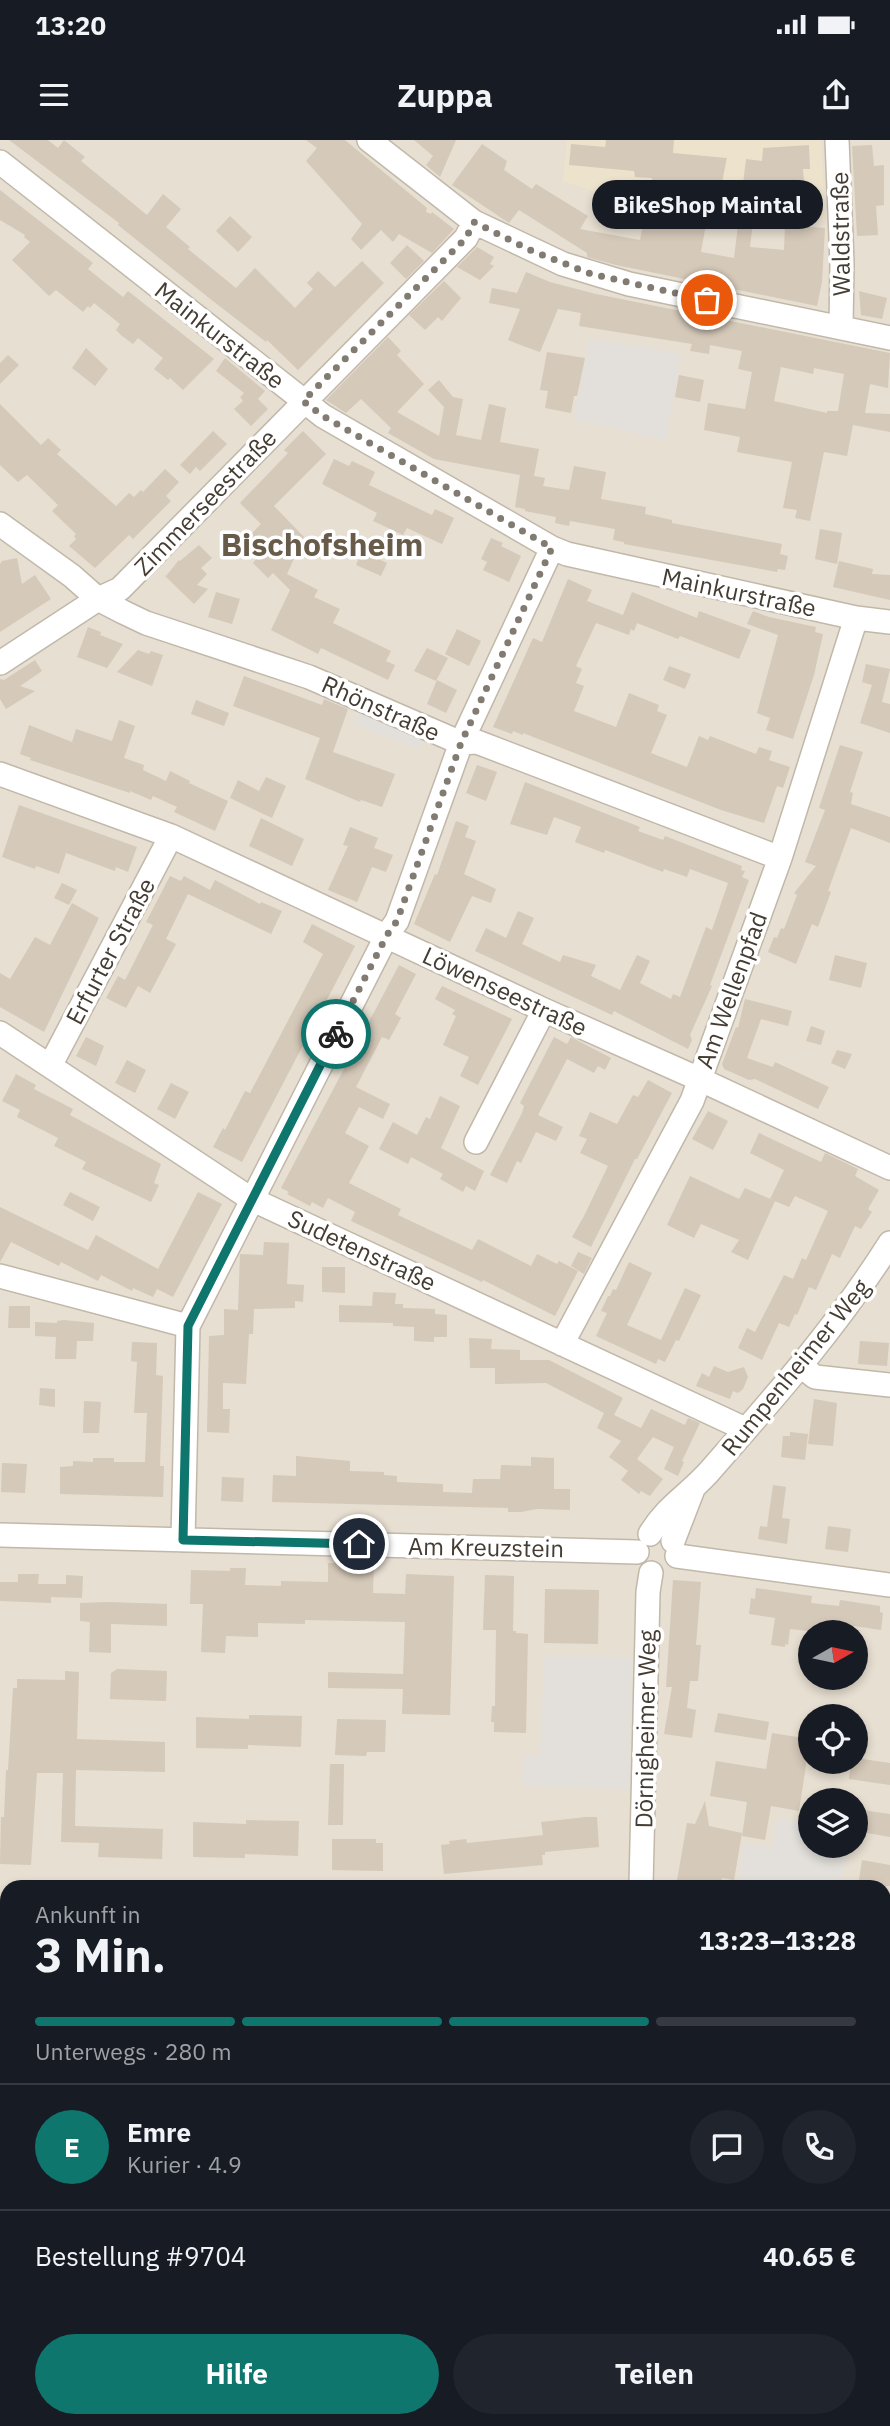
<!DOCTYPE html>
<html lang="de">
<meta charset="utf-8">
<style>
body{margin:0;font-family:"IBM Plex Sans",sans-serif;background:#20242c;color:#f1f3f6;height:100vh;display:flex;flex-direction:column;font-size:26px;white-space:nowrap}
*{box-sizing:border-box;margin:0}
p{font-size:23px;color:#9ea1a6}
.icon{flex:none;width:38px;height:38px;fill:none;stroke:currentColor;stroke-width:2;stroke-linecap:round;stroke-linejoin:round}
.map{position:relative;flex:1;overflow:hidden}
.drawer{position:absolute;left:0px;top:1740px;width:891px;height:548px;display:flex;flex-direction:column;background:#171b24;border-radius:21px 21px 0 0;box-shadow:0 4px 10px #0003}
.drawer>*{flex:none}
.needle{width:46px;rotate:81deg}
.tools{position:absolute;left:798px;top:1480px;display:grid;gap:14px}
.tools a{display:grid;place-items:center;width:70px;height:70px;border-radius:50%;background:#171b24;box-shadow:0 4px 10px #0003;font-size:35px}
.pin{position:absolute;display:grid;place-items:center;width:60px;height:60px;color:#fff;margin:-30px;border:4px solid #fff;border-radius:50%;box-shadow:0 2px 7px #0007}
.courier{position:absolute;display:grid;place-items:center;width:70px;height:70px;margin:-35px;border:5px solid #0f766e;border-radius:50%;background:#fff;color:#222;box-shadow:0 2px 9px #0007}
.bubble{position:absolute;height:49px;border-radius:24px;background:#171b24;box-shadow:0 4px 10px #0003;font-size:23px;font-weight:700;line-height:49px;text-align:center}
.summary em{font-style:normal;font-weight:700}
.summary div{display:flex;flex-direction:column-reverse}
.summary{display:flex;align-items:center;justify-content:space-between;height:119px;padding:0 35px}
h1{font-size:46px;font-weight:700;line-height:52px}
.bar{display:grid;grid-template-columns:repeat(4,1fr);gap:10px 7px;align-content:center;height:84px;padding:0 35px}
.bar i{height:9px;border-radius:5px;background:#363941}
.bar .selected{background:#0f766e}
.bar p{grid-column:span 4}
.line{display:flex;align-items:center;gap:18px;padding:0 35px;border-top:2px solid #363941}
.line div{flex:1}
.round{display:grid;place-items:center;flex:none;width:74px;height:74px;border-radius:37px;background:#20242c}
.primary-button{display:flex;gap:14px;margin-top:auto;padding:14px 35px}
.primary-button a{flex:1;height:80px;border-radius:42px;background:#0f766e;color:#fff;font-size:28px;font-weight:700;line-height:80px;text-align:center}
.primary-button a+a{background:#20242c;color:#f1f3f6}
.status{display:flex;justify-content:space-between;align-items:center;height:49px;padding:0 35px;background:#171b24;direction:ltr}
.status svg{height:19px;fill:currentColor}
header{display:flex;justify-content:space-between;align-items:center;height:91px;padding:0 35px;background:#171b24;font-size:32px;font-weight:700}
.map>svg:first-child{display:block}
.residential{fill:#e7dfd1;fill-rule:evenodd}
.education{fill:#ede3cd}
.green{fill:#cfe9aa}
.parking{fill:#e3e0dc}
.building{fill:#d5c9b9;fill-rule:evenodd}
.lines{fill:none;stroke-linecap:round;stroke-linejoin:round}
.minor-casing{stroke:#c1b8a9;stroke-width:26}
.minor{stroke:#fff;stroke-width:23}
.done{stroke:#827b71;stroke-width:7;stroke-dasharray:0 12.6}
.route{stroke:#0f766e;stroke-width:9}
.labels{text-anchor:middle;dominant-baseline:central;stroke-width:7;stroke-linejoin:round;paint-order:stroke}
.street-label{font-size:24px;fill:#453d33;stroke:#fff}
.district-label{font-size:32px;font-weight:bold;fill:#685b4a;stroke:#fff}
</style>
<div class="status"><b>13:20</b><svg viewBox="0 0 49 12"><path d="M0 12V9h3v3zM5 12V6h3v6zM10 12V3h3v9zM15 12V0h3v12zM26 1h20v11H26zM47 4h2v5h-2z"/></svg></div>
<header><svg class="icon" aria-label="menu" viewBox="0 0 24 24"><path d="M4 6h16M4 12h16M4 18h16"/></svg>Zuppa<svg class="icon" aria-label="share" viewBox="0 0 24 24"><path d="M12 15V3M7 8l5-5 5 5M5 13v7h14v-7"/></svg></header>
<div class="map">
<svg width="890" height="2286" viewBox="0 0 890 2286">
<rect width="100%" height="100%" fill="#f3eee4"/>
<path class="residential" d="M0,0h890v2286h-890zM810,1493h46v45h-46zM810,1577h46v45h-46zM810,1661h46v45h-46zM7,1746h877v534h-877z"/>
<path class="education" d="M567,0h254l4,81 -229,-29 -33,-11z"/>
<path class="green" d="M722,2280h94l-1,6h-93z"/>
<path class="parking" d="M589,198l93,16 -16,86 -93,-20z
M358,570l66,27 -5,13 -66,-26z
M544,1515l88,2 -3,133 -107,-4 1,-31h17z
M777,1678l33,6v22h38l-7,40h-104l6,-43 29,5z
M884,1915l6,1v55l-6,-1v5z
M7,2006v51l-7,5v-51z
M884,2133l6,1v152h-34l1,-6h27z"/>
<path class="building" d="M9,0h39l10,8 6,-8 21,17 -4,4 66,54 16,-21 18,15 -15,18 24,20 -2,2 48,39 19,-20 40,40 18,-19 -6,-6 11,-12 17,16 27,-26 22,22 -86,87 -31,-30 -1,2 -57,-44 -91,-73 1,-2z
M306,0h39l82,68 -1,4 5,2 1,-2 22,17 -22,24 -33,-19 -6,8 -12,-12 -20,20 -10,-11 11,-15 -56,-63 11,-13z
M414,0h42l-16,37 -14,-12 7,-9z
M606,0h68l-1,13 54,5 -14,68 -7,-2 -5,28 33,6 12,-99 16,2 1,-13 46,-3 1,24h-7l1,12 -25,2v6l-22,1 -7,57 34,3 1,-25 40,3 -3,54 -5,24 -201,-41 -29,-8v-4l-68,-43 -10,13 -57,-38 30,-41 25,17 -3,9 28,19 4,-5 52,32 -8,13 60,11 12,-62 -17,-1 -1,-6 -65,-6 2,-21 34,3z
M872,5l2,21 10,-1v40l-8,1 2,29 -21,1 -5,-90z
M0,50l93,73 -5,6 35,28 5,-6 86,68 -31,31 -13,-12 -2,2 -14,-11 9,-11 -25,-20 -5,6 -11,-8 -6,-6 4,-6 -26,-21 -4,5 -2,-2 -5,6 -27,-22 -7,6 -37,-36 18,-18 -6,-5 1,-2 -25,-15z
M230,76l22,21 -14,15 -22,-21z
M407,105l17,16 -18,18 -16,-16z
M477,107l17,10 -4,7 4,2 -14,14 -23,-13z
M526,132l24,10 46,12 294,59 -2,35 -18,-4 -5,29 25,1v18l-37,-7 -6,31 -23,-4 -14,69 -15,-3 2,-8 -14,-2 9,-46 -55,-10 3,-15 -36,-7 4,-27 37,6 7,-37 -14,-3 4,-18 -32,-6 -1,9 -19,-3 2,-7 -113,-18 2,-13 -23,-4 -18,43 -17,-6 -15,-6 12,-31 -31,-6 3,-15 25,5zM781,227l32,7 1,-6 30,6 -6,37h-11v2l-53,-12z
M444,141l17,17 -19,23 -4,-4 -13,13 -16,-15z
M859,151l28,7 -5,21 -21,-4z
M388,197l13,14 -4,4 27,29 -27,28 42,24 5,-29 -16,-17 11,-10 14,17 10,2 -7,36 25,5 8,-36 17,4 -6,34 39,7 -5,27 11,2 -2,8 26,4 5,-24 32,6 -5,27 45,8 -1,7 27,6v3l110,21 -2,10 8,2 -3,14 -7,-1 -1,3 -153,-28v-2l-11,-2 2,-11 -45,-8 -1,5 -14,-3 1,-6 -31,-6v-2l-10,-2 5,-32 -86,-16 -46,-26 3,-5 -30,-29 -15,14 -20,-13z
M86,208l22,21 -13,17 -23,-18z
M547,212l38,6 -8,38h-3l-3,17 -26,-5 3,-17 -8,-1z
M8,215l11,10 -19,19v-21z
M225,218l40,33 -7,8 10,10 -17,17 -17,-17 9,-8 -3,-4 4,-4 -28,-22z
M679,235l25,5 -4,22 -25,-5z
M0,264l41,41 7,-7 13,12 -4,4 59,52 13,-13 5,4 7,-7 2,2 22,-23 14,13 -13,14 5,5 -38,38 -4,-4 -34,33 -26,-22 7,-7 -2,-3 2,-2 -24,-23 6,-6 -31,-30 -9,7 -18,-17z
M213,291l14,13 -27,27 -4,-4 -6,7 -10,-9z
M303,291l23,23 -52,52 30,31 -17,37 31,16 -4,7 26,12 -7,14 58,28 -5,10 9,4 -7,15 -67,-32 -3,6 -47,-24 19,-40 -17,-17 -5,5 -15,-15 4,-5 -15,-15 19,-19 -21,-21 48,-50 -4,-3z
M334,319l15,7 3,-5 23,11 -6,13 63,30 3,-6 19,9 -12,26 -35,-16 -4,7 -30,-14 4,-8 -55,-29z
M820,389l22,4 -5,31 -22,-5z
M491,398l12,5 -2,3 20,10 -12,26 -26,-12 4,-8 -6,-3z
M199,405l13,13 -11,10 6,6 -10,11 11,4 -14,15 -30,-29 2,1 13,-16 1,1z
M362,411l25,12 -6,13 -25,-11z
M17,418l5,26 13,-9 16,24 -51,33v-68l2,-3z
M839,421l34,8 -1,5 18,1v25l-57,-13z
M568,439l24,11 -5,11 36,14 9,-23 65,26 2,-7 52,19 -12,29 -59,-23 -2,3 -41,-16 -3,8 -3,-2 -2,6 -33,-12 -20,43 6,3 -6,14 8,3 -10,25 42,16 13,-34 30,12 -2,6 10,4 -16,38 36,14 12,-31 9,4 2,-4 46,18 3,-7 13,4 -3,9 21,7 -7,21 -6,-2 -13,37 -43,-13 -198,-77v2l-10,-4 -1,3 -19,-7 40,-89 9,4z
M216,452l24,7 -8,25 -24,-7z
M753,471l16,6 47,10 -1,5 8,2 -9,41 -21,64 -27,-9 4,-12 -13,-5 21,-78 -31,-11z
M88,487l13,5 -1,3 23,9 -16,24 -30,-11z
M457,489l24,12 -12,25 -24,-12z
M427,508l21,10 -12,23 -22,-10z
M138,510l11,4 2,-3 12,4 -11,31 -35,-14z
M35,520l7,11 -22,15 15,5 -29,18 -6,-10v-20l4,1z
M866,524l24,5 -8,33 8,2v29l-30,-10 12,-38 -10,-3z
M669,526l22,8 -6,15 -22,-9z
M244,536l78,29 2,-6 24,10 -15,43 62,22 -13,33 -21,-7 -1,2 -55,-23 15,-41 -87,-32z
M437,540l20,10 -11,23 -19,-9z
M196,560l33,13 -5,13 -33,-12z
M119,580l16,6 -11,32 20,7 -1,5 23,11 4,-10 20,10 -1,2 39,18 -13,30 -41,-19 3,-5 -24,-11 -2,4 -21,-9v2l-100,-33 1,-2 -11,-4 9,-29 43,17 4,-13 36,12z
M840,605l23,7 -13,40 3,1 -2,11 39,13v26l-39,-15 -23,63 3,1 -13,35 -6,-3 -16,40 -28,-12 6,-15 3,1 4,-10 3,1 13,-34 -3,-2 22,-27 -11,-4 20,-52 -6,-2z
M477,625l20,7 -11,29 -20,-8z
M266,637l20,9 -14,32 -42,-20 8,-18 21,11z
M525,642l115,45 -2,4 25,9 2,-4 77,30 -1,4 4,1 -3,6 7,3 -39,105 2,1 -22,49 2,5 -4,9 -74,-38 -2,4 -137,-64 11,-23 20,10 12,-27 16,7 -12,26 38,18 3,-7 33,10 -5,11 29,14 17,-35 13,6 -10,22 31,16 2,-5 7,3 26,-70 6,3 16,-47 -38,-14 -3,8 -23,-8 -1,3 -47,-18 -11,-4 -1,3 -29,-11 6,-15 -27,-10 -7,18 -37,-11z
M19,665l118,42 -9,25 -12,-5 -1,4 -49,-18 -7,21 -23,-8 -1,3 -33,-12z
M261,678l43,21 -12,27 -43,-20z
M456,681l13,5 -4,11 11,4 -12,33 32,15 -5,14 -19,-7 -22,46 -36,-18 21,-50 2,1z
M350,687l28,11 -4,10 19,7 -7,17 -14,-5 -15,35 -29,-12 20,-44 -5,-1z
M170,736l11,5 3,-5 26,14 5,-10 45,24 1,-2 21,9 -11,23 -83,-40 -22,45 10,5 -26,49 -12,-7 -12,22 -20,-10 12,-22 7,4 28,-55 -7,-3z
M62,743l15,7 -8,15 -15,-7z
M72,763l27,15 -55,114 -44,-25v-34l10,6 25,-42 15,8z
M312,784l43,22 -113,216 -29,-15 10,-19 2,2 20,-39 5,2 73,-139 -20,-12z
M835,815l32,8 -6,25 -32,-8z
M399,825l17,9 -21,40 6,4 -12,22 -7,-3 -26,50 34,17 -7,15 -24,-12 -14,26 24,13 -20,37 52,26 -3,6 74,35 6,-11 53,27 6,-12 20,10 2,-3 19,10 -23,45 -72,-36 -1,2 -131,-61 4,-9 -27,-14 -5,10 -11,-6 -2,4 -23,-12 2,-2 -8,-4z
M442,846l70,33 -34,66 -18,-9 9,-19 -26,-12 13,-29 -4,-2 3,-4 -20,-11z
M745,859l47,12 -4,15 -27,-7 -14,39 26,9 2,-5 54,25 -11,22 -63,-30 -6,1 -25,-11 -2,-5 14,-37 2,1z
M811,886l14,5 -4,14 -15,-4z
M86,897l18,9 -8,20 -20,-10z
M554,897l13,7 4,-7 40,21 -6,12 -7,-4 -4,7 -27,-14 -29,56 25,12 -7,14 -20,-9 -15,31 -4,-2 -10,22 -17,-8 32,-62 2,-7 -4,-3z
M837,910l15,4 -7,15 -14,-6z
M127,920l19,10 -11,23 -20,-10z
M16,934l20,11 -2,4 39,20 -3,6 91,49 -7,19 5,2 -8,17 -69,-33 4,-7 -32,-16 4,-8 -41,-21 3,-7 -18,-9z
M648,940l24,13 -35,66h-2l-44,88 -19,-10 12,-21 24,-50 -28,-13 7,-14 -8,-3 11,-24 27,12 16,-29 5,2z
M171,943l18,9 -14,27 -18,-10z
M440,956l20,10 -19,42 43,23 -9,20 -9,-5 -3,6 -23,-13 3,-5 -32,-17 -3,7 -29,-15 14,-27 24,13 9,-18 4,2z
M708,971l20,10 -15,29 -21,-11z
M759,993l62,29 4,-9 33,16 -3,7 24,14 -11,19 4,3 -11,17 -6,-3 -15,32 -8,-4 -16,36 -7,-3 -12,28 -2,-1 -6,13 -10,-4 -17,37 -24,-12 9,-20 8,4 29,-57 9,4 9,-21 4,2 22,-49 -33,-15 -6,11 -19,-8 14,-29 -34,-17z
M690,1036l49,23 6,-11 30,13 -27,59 -17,-8 8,-12 -38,-16 -7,14 -27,-13z
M70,1052l30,15 -7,14 -30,-16z
M198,1052l24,12 -49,93 -16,-8 -4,8 -20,-9 -1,3 -31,-16 -3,6 -37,-19 -2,4 -48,-24 -11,20v-55l88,43 8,-15 62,34z
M264,1102l25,1 -2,41 17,1 -1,17 -8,-1v7l-41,1 -1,25h-4l-3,50 -23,-1v26h7l-1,24 -22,-1 2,-96 15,-1v-26l14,1 2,-56 23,1z
M578,1112l14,6 -8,16 -13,-8z
M629,1122l23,11 -25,52 34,15 24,-52 16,7 -22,46 -3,-1 -11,22 -7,-3 -2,5 -60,-28 11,-23 -6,-2 7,-15h2l3,-7 3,1z
M322,1127h23v26l-23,-1z
M373,1152l23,1 -1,11h8v4l32,1v5l12,1v22h-13v5l-20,-1v-14l-21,-1v-3l-54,-1v-17l33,1z
M9,1166h21v22h-22z
M64,1180l30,3 -1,18h-16l-1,18h-21l1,-22 -21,-1v-14l22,1v-2z
M469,1198l23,1 -1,10 29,1v10h29l74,38 -9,17 27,13 10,-19 34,16 3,-7 12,5 -18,38 2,1 -6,14 -14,-7 10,-22 -21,-10 -16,22 26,20 -13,17 -9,-5 -2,3 -18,-14 7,-9 -19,-14 12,-16 -24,-13 7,-15 -58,-30 -51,1v-16h-25z
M860,1201l29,2 -2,23 -29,-2z
M132,1202l25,1 -1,32 7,1 -3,90h4l-1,31 -103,-3v-27l13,-1v-5l20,1v-4h21v4h31l2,-49h-13l3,-51 -6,-1z
M714,1226l14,6 16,-5 4,10 -5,12 -5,4 -5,-2 -3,8 -34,-13 6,-13 7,4z
M40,1248l15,1v18l-16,-2z
M814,1259l23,4 -4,43 -25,-2z
M84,1261l17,1 -2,31h-16z
M790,1292l18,2 -3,26 -24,-3 2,-21h7z
M296,1316l54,5v10l34,1v3l13,1v6l46,2v8l29,1 1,-14h27l1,-14 30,1v-9l23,1v31h16v21l-33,-1 -16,3h-13v-4l-236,-6 1,-27 23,1z
M2,1323l25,1 -2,29 -24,-1z
M222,1337l22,1 -1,24 -22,-1z
M773,1345l13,2 -4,31 8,1 -3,25 -29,-5 2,-13 7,1z
M828,1386l23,3 -3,23 -23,-3z
M328,1423l46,1 -1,29 32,1 1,-20 48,2 -4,139 -48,-1 1,-25 -75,-1v-16l75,2 2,-52 -100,-2v4l-47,-1v14l-32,-1 -1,17 -24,-1 2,-48h-13l1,-34 39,1v-3h16l-1,17 36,1v-5l47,1z
M18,1434h21l-1,10h28v-9l17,1 -1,22 -31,-1v6l-51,-2v-19h18z
M485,1435l29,1 -1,55h3v2l12,1 -2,99 -32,-1v-10h-3l1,-16h3l1,-76h-13z
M673,1440l28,2 -5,63h5l-3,36h-8l-3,27 9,2 -4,28 -28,-4 8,-47h-6z
M756,1448l56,8 -1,7 28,3 1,-6 40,6v6l3,1 -2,17 -40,-6 -1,4 -12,-2 -1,7 -37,-4 -2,16 -3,-1v3l-14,-2 4,-27 -26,-4 2,-16 4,1z
M545,1449l54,1 -1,54 -54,-1z
M108,1462l59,2v22l-56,-2v29l-22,-1 1,-30 -10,-1v-18z
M117,1529l50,2 -1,30 -56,-2 1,-26z
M65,1531l14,1 -2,67 88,3v30l-89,-2 -1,56 88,3 -1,30 -64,-2 1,-14 -38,-1 2,-69h-26l-6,92 -31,-1 1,-47h3l2,-47h2l5,-82h4v-9l48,1z
M718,1573l51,9 -3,18 -52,-8z
M249,1575l53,1 -1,31 -53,-2v4l-52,-1v-31l53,2z
M337,1579l49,1 -1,32h-18l-1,4 -31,-1z
M772,1593l38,6 -11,72 -28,-5 -6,34 -23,-4 5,-34 -37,-6 6,-35 50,8z
M856,1618l34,5v22l-41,-6 2,-17h5z
M330,1624h14l-1,61h-15z
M705,1661l4,25 33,7 -8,47 -12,-2 -2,8h-44l11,-63 8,1z
M856,1669l34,5v23l-34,-6z
M586,1677h11l2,30 -54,5v3h-3l1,10 -99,9 -3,-29 9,-1 -1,-3 17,-2 1,4 76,-8 -2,-13z
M246,1680l53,1 -1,35 -53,-2v4l-52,-1v-35l53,2z
M332,1699h44v4h7v28l-51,-1z
M862,1720l28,5v21h-32z"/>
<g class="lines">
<g class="minor-casing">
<path id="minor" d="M369,0l105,82 89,42 66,20 261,54
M837,0l5,123 -1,65
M0,22l323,254 229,132 15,6 289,64 34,4
M0,384l72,52 26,23 25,13 23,11 163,54 152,66 16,-1 303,116
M0,523l98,-64 22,-10 346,-351 8,-16
M0,634l171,62 373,174 155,69 191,89
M0,893l251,166 494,230
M50,926l121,-230
M476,1002l68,-132
M0,1136l188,50
M562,1204l130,-243 88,-243 76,-240
M801,1226l14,11 75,8
M650,1394c17,-28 37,-38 58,-61 65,-74 129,-146 182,-230
M0,1395l637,17
M183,1400l5,-214 199,-391 10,-14 64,-178 91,-195
M673,1401l20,-52
M677,1416l213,29
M641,1746l7,-294 3,-19
M0,1772l7,-2
M0,1951l7,10
M884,2045l6,1
M234,2280l4,6
M624,2286l1,-6
M861,2286l1,-6"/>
</g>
<use href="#minor" class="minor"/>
</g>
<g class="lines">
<path class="done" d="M336,894l51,-99 10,-14 64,-178 91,-195 -229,-132 -20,-15 163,-163 8,-16 56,28 61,24 116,26"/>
<path class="route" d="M336,894l-148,292 -5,214 176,4"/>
</g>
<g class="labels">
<g class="street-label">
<text transform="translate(840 94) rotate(-91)">Waldstraße</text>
<text transform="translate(220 195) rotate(38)">Mainkurstraße</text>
<text transform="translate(205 362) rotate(-46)">Zimmerseestraße</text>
<text transform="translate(739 452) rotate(12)">Mainkurstraße</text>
<text transform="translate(381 568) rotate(24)">Rhönstraße</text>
<text transform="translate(110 811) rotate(-62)">Erfurter Straße</text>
<text transform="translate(731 850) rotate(-70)">Am Wellenpfad</text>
<text transform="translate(505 851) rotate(25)">Löwenseestraße</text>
<text transform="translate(362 1110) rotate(25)">Sudetenstraße</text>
<text transform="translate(795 1227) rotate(-51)">Rumpenheimer Weg</text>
<text transform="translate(486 1407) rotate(1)">Am Kreuzstein</text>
<text transform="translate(645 1589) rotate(-89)">Dörnigheimer Weg</text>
</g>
<g class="district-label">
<text x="322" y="404">Bischofsheim</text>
</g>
</g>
</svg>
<div class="tools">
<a><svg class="needle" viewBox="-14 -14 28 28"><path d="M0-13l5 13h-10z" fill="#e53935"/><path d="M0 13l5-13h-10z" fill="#9ea1a6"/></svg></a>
<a><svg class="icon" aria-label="locate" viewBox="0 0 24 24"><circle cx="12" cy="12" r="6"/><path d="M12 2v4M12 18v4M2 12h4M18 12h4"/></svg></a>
<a><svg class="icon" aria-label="layers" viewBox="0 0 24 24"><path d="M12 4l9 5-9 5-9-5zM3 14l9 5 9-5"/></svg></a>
</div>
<div class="pin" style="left:707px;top:160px;background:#ea580c"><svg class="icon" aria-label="bag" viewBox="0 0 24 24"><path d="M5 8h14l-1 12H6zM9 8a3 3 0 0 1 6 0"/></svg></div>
<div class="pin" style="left:359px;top:1404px;background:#1f2937"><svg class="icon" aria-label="home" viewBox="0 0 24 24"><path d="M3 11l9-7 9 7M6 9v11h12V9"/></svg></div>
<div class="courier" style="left:336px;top:894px"><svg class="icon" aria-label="bike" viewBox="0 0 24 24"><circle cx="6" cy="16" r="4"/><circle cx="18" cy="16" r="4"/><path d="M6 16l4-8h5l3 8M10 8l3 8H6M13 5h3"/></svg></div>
<div class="bubble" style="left:592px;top:40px;width:231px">BikeShop Maintal</div>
<section class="drawer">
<div class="summary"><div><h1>3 Min.</h1><p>Ankunft in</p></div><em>13:23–13:28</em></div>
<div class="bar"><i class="selected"></i><i class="selected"></i><i class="selected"></i><i></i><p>Unterwegs · 280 m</p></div>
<div class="line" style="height:126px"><b class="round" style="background:#0f766e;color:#fff">E</b><div><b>Emre</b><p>Kurier · 4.9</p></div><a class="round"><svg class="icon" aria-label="chat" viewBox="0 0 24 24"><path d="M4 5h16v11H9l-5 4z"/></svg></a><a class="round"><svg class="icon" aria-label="phone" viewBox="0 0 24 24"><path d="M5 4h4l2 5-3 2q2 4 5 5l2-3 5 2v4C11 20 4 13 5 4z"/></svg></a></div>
<div class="line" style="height:91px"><div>Bestellung #9704</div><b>40.65 €</b></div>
<div class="primary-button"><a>Hilfe</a><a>Teilen</a></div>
</section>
</div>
